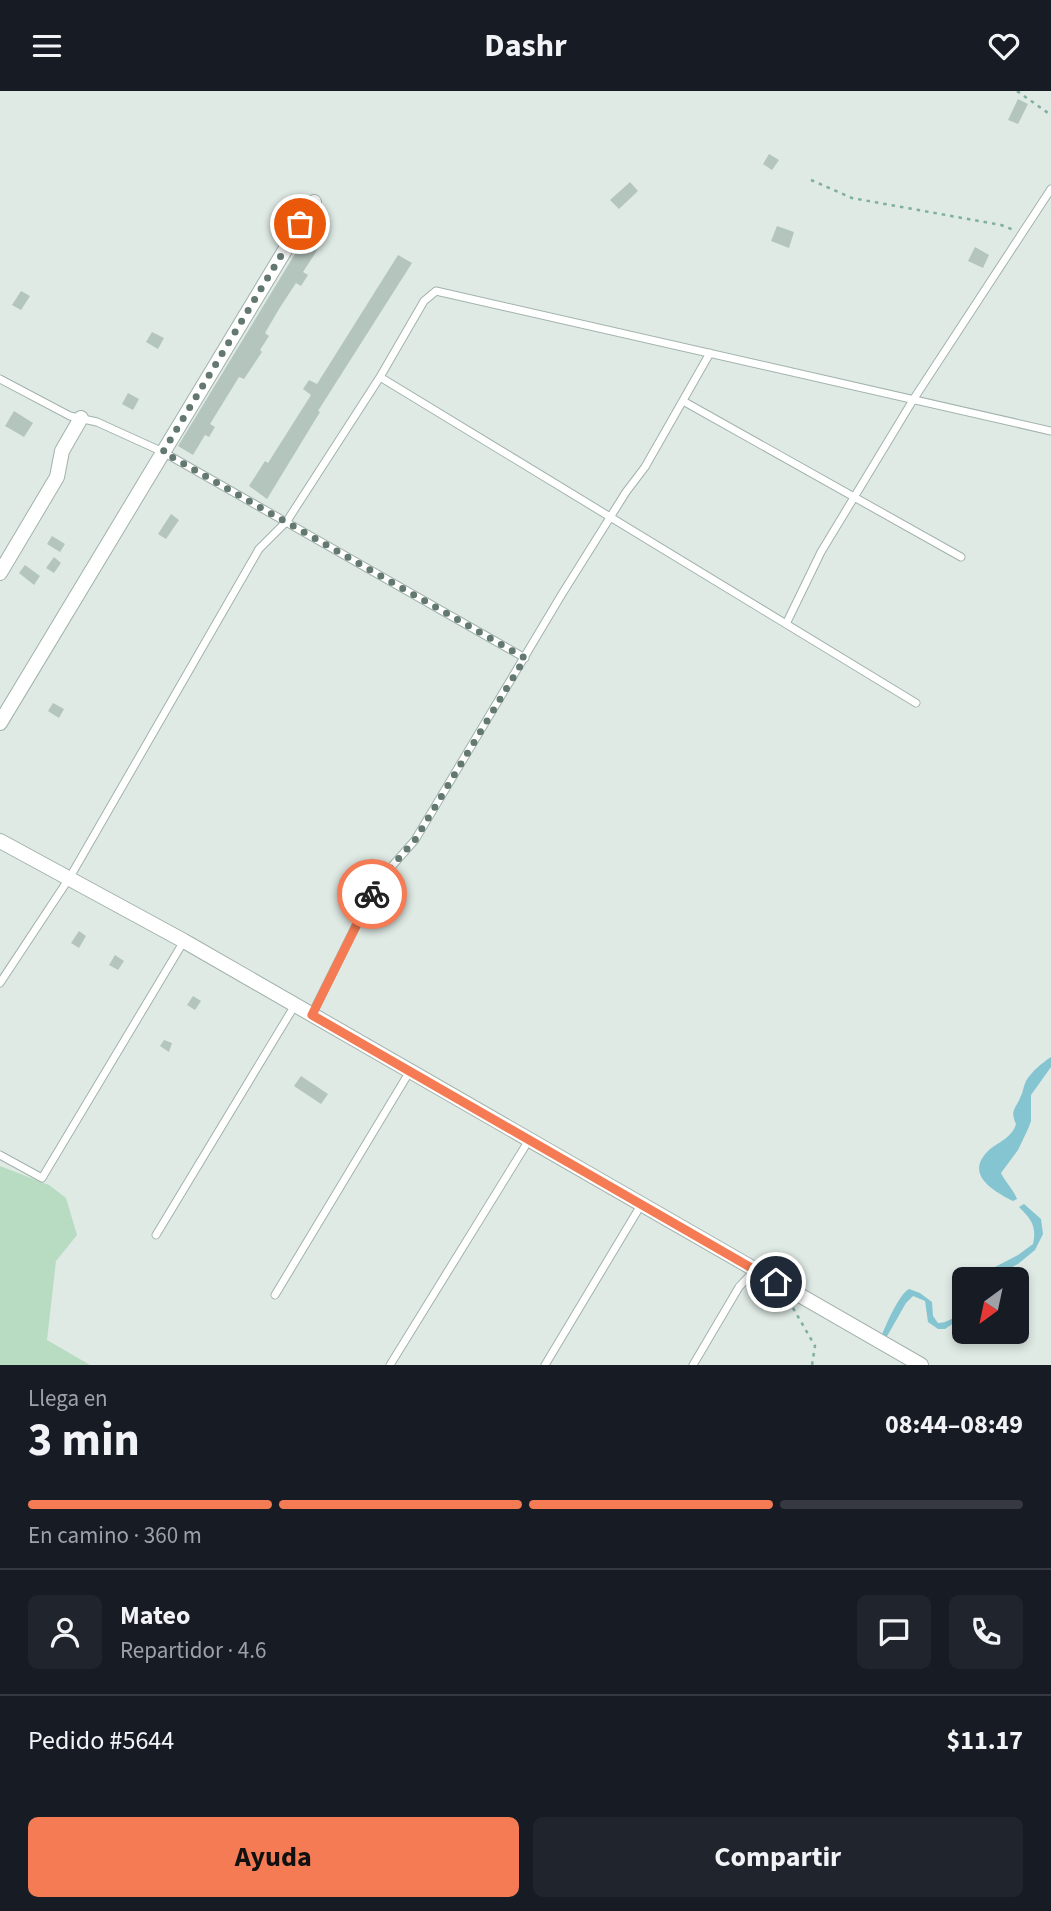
<!DOCTYPE html>
<html lang="es">
<meta charset="utf-8">
<style>
body{margin:0;font-family:"Source Sans 3",sans-serif;background:#20242c;color:#f1f3f6;height:100vh;display:flex;flex-direction:column;font-size:26px;white-space:nowrap}
*{box-sizing:border-box;margin:0}
p{font-size:23px;color:#9ea1a6}
.icon{flex:none;width:38px;height:38px;fill:none;stroke:currentColor;stroke-width:2;stroke-linecap:round;stroke-linejoin:round}
.map{position:relative;height:1274px;overflow:hidden}
.side{display:flex;flex-direction:column;background:#171b24;flex:1}
.side>*{flex:none}
.needle{width:46px;rotate:213deg}
.fabs{position:absolute;left:952px;top:1176px;display:grid;gap:14px}
.fabs a{display:grid;place-items:center;width:77px;height:77px;border-radius:10px;background:#171b24;box-shadow:0 4px 10px #0003;font-size:35px}
.pin{position:absolute;display:grid;place-items:center;width:60px;height:60px;color:#fff;margin:-30px;border:4px solid #fff;border-radius:50%;box-shadow:0 2px 7px #0007}
.courier{position:absolute;display:grid;place-items:center;width:70px;height:70px;margin:-35px;border:5px solid #f47b53;border-radius:50%;background:#fff;color:#222;box-shadow:0 2px 9px #0007}
.overview em{font-style:normal;font-weight:700}
.overview div{display:flex;flex-direction:column-reverse}
.overview{display:flex;align-items:center;justify-content:space-between;height:119px;padding:0 28px}
h1{font-size:46px;font-weight:700;line-height:52px}
.bar{display:grid;grid-template-columns:repeat(4,1fr);gap:10px 7px;align-content:center;height:84px;padding:0 28px}
.bar i{height:9px;border-radius:5px;background:#363941}
.bar .current{background:#f47b53}
.bar p{grid-column:span 4}
.line{display:flex;align-items:center;gap:18px;padding:0 28px;border-top:2px solid #363941}
.line div{flex:1}
.round{display:grid;place-items:center;flex:none;width:74px;height:74px;border-radius:10px;background:#20242c}
.action{display:flex;gap:14px;margin-top:auto;padding:14px 28px}
.action a{flex:1;height:80px;border-radius:10px;background:#f47b53;color:#111;font-size:28px;font-weight:700;line-height:80px;text-align:center}
.action a+a{background:#20242c;color:#f1f3f6}
header{display:flex;justify-content:space-between;align-items:center;height:91px;padding:0 28px;background:#171b24;font-size:32px;font-weight:700}
.map>svg:first-child{display:block}
.green{fill:#b7dcc1}
.water{fill:#85c5d1}
.building{fill:#b4c5be}
.lines{fill:none;stroke-linecap:round;stroke-linejoin:round}
.lane-casing{stroke:#a2b2ac;stroke-width:9}
.street-casing{stroke:#a2b2ac;stroke-width:16}
.path{stroke:#7eafa0;stroke-width:2.5;stroke-dasharray:3.5 5;stroke-linecap:butt}
.lane{stroke:#fff;stroke-width:7}
.street{stroke:#fff;stroke-width:14}
.done{stroke:#637871;stroke-width:7;stroke-dasharray:0 12.6}
.route{stroke:#f47b53;stroke-width:9}
</style>
<header><svg class="icon" aria-label="menu" viewBox="0 0 24 24"><path d="M4 6h16M4 12h16M4 18h16"/></svg>Dashr<svg class="icon" aria-label="heart" viewBox="0 0 24 24"><path d="M12 20l-8-8c-3-5 5-10 8-4 3-6 11-1 8 4z"/></svg></header>
<div class="map">
<svg width="1051" height="1274" viewBox="0 0 1051 1274">
<rect width="100%" height="100%" fill="#dfeae5"/>
<path class="green" d="M0,1075l49,19 17,13 11,37 -21,26 -9,79 43,25h-90z"/>
<path class="water" d="M1051,966v10l-20,28v26l-3,8 -10,21 -17,23c4,9 13,17 16,26l-4,2c-19,-10 -49,-26 -25,-50 10,-9 24,-13 28,-27 -6,-14 -1,-14 4,-26 3,-5 3,-11 6,-17 6,-10 16,-18 25,-24z
M1024,1113l17,15 2,15 -8,16 -17,14 -17,9 -18,6h-11l46,-24 15,-11c4,-18 -2,-25 -14,-37z
M909,1198l11,4 12,9 1,14 5,7c18,-1 23,-13 26,-28v21l-19,13h-7l-10,-7 -3,-21 -12,-5 -7,7 -20,35 -5,-1c5,-12 18,-43 28,-48z"/>
<path class="building" d="M1018,8l10,5 -10,20 -10,-4z
M769,63l10,6 -7,10 -9,-6z
M630,91l8,9 -19,18 -9,-9z
M312,135l15,9 -24,37 5,3 -7,11 -5,-3 -17,26 -14,24 4,3 -9,14 2,2 -18,27 -5,-2 -29,47 5,3 -6,10 -4,-2 -12,20 -15,-9z
M777,135l17,6 -5,16 -18,-7z
M975,156l14,8 -6,13 -15,-7z
M398,164l14,8 -94,148 2,1 -53,87 -18,-13 16,-25 3,2 43,-68 -8,-6 6,-9 8,4z
M21,200l9,5 -9,14 -9,-5z
M152,241l12,6 -6,11 -12,-7z
M128,302l11,6 -6,11 -11,-6z
M14,320l19,12 -9,14 -19,-11z
M171,423l8,6 -13,19 -8,-5z
M52,445l13,8 -5,8 -13,-8z
M54,466l7,6 -7,10 -8,-5z
M25,474l15,11 -6,9 -15,-12z
M53,612l11,6 -5,9 -11,-7z
M79,840l7,5 -7,12 -8,-5z
M115,864l9,6 -6,9 -9,-5z
M193,905l8,5 -6,9 -8,-5z
M164,949l8,3 -3,9 -9,-6z
M301,985l27,18 -7,10 -27,-18z"/>
<g class="lines">
<g class="lane-casing">
<path id="lane" d="M380,286l536,326
M0,288l70,37 27,6 66,30 362,206
M683,310l278,156
M786,533l35,-72 92,-152 138,-211
M0,892l70,-106 189,-328 28,-28 93,-144 44,-76 12,-10 615,140
M312,923l65,-131 38,-43 147,-246 64,-102 19,-25 65,-114
M0,1064l42,23 142,-237
M156,1144l139,-230
M275,1204l135,-224
M390,1274l139,-225
M545,1274l96,-160
M693,1274l46,-78 16,-17"/>
</g>
<g class="street-casing">
<path id="street" d="M0,482l57,-96 5,-26 19,-33
M0,632l314,-521
M0,750l184,100 737,424"/>
</g>
<path class="path" d="M1017,0l34,24
M811,89l41,18 149,27 13,5
M749,1199l24,5
M793,1217l22,38 -3,19"/>
<use href="#lane" class="lane"/>
<use href="#street" class="street"/>
</g>
<g class="lines">
<path class="done" d="M300,133l-137,228 362,206 -110,182 -38,43 -5,11"/>
<path class="route" d="M372,803l-60,121 464,267"/>
</g>
</svg>
<div class="fabs">
<a><svg class="needle" viewBox="-14 -14 28 28"><path d="M0-13l5 13h-10z" fill="#e53935"/><path d="M0 13l5-13h-10z" fill="#9ea1a6"/></svg></a>
</div>
<div class="pin" style="left:300px;top:133px;background:#ea580c"><svg class="icon" aria-label="bag" viewBox="0 0 24 24"><path d="M5 8h14l-1 12H6zM9 8a3 3 0 0 1 6 0"/></svg></div>
<div class="pin" style="left:776px;top:1191px;background:#1f2937"><svg class="icon" aria-label="home" viewBox="0 0 24 24"><path d="M3 11l9-7 9 7M6 9v11h12V9"/></svg></div>
<div class="courier" style="left:372px;top:803px"><svg class="icon" aria-label="bike" viewBox="0 0 24 24"><circle cx="6" cy="16" r="4"/><circle cx="18" cy="16" r="4"/><path d="M6 16l4-8h5l3 8M10 8l3 8H6M13 5h3"/></svg></div>
</div>
<section class="side">
<div class="overview"><div><h1>3 min</h1><p>Llega en</p></div><em>08:44–08:49</em></div>
<div class="bar"><i class="current"></i><i class="current"></i><i class="current"></i><i></i><p>En camino · 360 m</p></div>
<div class="line" style="height:126px"><a class="round"><svg class="icon" aria-label="person" viewBox="0 0 24 24"><circle cx="12" cy="8" r="4"/><path d="M4 21q1-7 8-7t8 7"/></svg></a><div><b>Mateo</b><p>Repartidor · 4.6</p></div><a class="round"><svg class="icon" aria-label="chat" viewBox="0 0 24 24"><path d="M4 5h16v11H9l-5 4z"/></svg></a><a class="round"><svg class="icon" aria-label="phone" viewBox="0 0 24 24"><path d="M5 4h4l2 5-3 2q2 4 5 5l2-3 5 2v4C11 20 4 13 5 4z"/></svg></a></div>
<div class="line" style="height:91px"><div>Pedido #5644</div><b>$11.17</b></div>
<div class="action"><a>Ayuda</a><a>Compartir</a></div>
</section>
